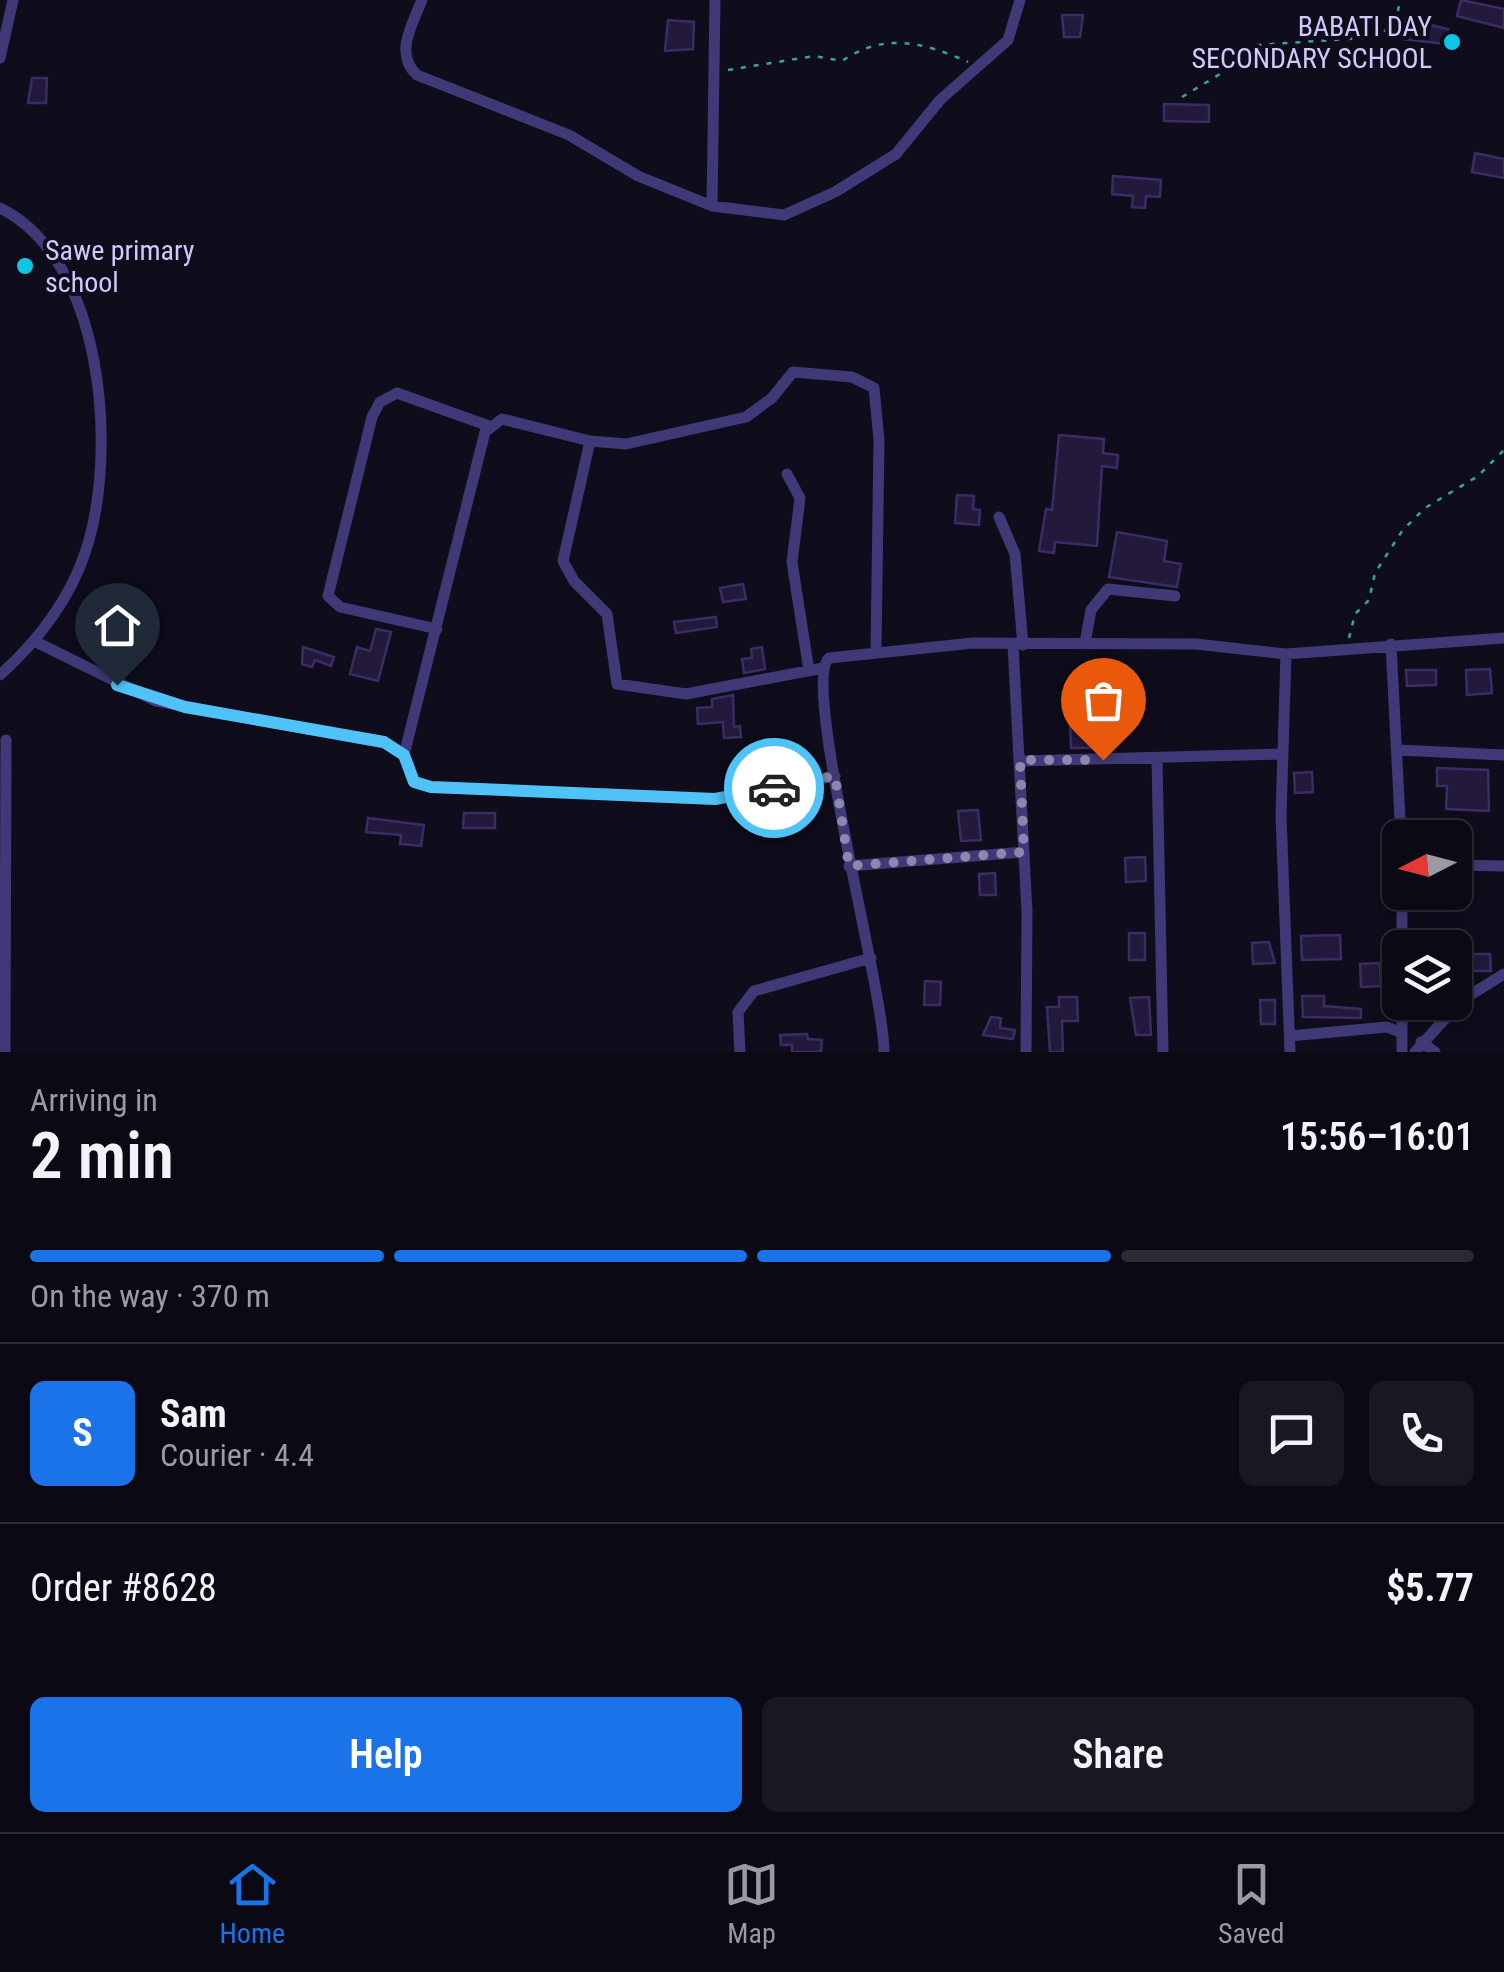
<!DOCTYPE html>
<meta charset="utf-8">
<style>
body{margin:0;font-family:"Roboto Condensed",sans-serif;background:#191722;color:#f1f3f6;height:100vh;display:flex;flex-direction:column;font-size:38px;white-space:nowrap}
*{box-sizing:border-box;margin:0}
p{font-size:32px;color:#9a9aa0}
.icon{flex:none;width:55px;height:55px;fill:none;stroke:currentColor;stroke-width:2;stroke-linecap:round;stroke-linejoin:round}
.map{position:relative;height:1052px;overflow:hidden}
.details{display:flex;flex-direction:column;background:#0b0914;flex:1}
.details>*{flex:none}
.needle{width:65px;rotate:264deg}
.controls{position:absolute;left:1382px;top:820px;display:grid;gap:20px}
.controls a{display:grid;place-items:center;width:90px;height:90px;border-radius:15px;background:#0b0914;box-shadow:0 5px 15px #0003,0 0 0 2px #2b2a34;font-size:50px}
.pin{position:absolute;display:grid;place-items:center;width:85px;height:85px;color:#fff;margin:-102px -42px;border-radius:50% 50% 50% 0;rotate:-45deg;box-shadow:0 0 10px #0007}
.pin .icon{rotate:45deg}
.courier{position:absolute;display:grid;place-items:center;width:100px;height:100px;margin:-50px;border:8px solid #4fc3f7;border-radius:50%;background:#fff;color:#222;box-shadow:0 2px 12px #0007}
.summary em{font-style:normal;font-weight:600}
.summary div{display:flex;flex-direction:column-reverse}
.summary{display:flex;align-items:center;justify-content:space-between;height:170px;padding:0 30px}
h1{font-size:65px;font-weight:600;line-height:75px}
.bar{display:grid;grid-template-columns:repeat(4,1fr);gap:15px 10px;align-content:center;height:120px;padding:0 30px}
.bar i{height:12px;border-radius:8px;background:#2b2a34}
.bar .active{background:#1a73e8}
.bar p{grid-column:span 4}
.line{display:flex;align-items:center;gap:25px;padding:0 30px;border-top:2px solid #2b2a34}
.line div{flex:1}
.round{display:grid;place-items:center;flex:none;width:105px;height:105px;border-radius:15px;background:#191722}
.cta{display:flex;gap:20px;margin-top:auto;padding:20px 30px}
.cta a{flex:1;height:115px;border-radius:15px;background:#1a73e8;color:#fff;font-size:40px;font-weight:600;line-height:115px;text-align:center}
.cta a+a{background:#191722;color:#f1f3f6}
.tabs{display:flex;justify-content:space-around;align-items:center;height:140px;border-top:2px solid #2b2a34;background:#0b0914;font-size:28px;color:#9a9aa0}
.tabs a{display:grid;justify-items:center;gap:5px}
.tabs .active{color:#1a73e8}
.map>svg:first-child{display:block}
.building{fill:#22193b;stroke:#3a2d65;stroke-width:2.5}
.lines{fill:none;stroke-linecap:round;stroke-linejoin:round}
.path{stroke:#33a6a4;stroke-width:2.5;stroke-dasharray:5 8;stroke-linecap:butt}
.street{stroke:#3f3a77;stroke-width:11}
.done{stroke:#8d87ad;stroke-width:10;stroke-dasharray:0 18}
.route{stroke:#4fc3f7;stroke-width:12}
.poi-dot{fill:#0ec5e4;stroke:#0f0c1b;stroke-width:4}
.labels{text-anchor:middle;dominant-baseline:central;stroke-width:8;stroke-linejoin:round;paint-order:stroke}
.poi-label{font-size:28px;fill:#d1c9fc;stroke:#0f0c1b;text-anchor:end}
</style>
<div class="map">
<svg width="1504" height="1052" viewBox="0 0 1504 1052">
<rect width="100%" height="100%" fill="#0f0c1b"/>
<path class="building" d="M1461,0l43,9v19l-47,-12z
M1062,15h21l-3,22h-16z
M1404,19l44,10 -2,15 -44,-5z
M668,20l26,2 -1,27 -28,2z
M32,78h15l-1,25h-18z
M1164,104l45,1v17l-45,-1z
M1475,153l29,6v19l-32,-6z
M1113,176l48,4 -1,17 -14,-1 -1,12 -13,-1 1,-11 -21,-2z
M1059,435l45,4 -1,14 15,2 -1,13 -15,-2 -5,80 -42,-4 -1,11 -15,-2 7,-42 6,1z
M957,495l17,1 -1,13 7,1 -1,15 -24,-2z
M1117,532l50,9 -3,20 17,3 -4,23 -68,-10z
M743,584l3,15 -23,3 -3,-14z
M716,617l1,10 -41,6 -2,-11z
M376,629l15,3 -13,49 -28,-7 7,-27 13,4z
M303,647l31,10 -3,9 -16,-6 -3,7 -10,-3z
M762,647l3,22 -21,4 -2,-14 10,-1 -1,-9z
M1490,669l2,24 -25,2 -1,-25z
M1406,670h30v15l-29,1z
M733,695l1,32 6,-1 1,11 -17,1 -1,-16 -25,2 -1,-16 15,-1v-8z
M1070,723h20v25h-19z
M1437,768l51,2 1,41 -43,-2 1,-23h-10z
M1312,772l1,20 -18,1 -1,-20z
M978,810l3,30 -20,1 -3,-30z
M464,813h31v15h-32z
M368,818l56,7 -3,21 -21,-2 1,-9 -35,-3z
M1145,857l1,24 -20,1 -1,-24z
M995,873l1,22h-16l-1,-21z
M1129,933h16v27h-16z
M1340,935l1,24 -39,1 -1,-24z
M1269,942l6,21 -22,1 -1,-21z
M1467,954h23l1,17h-24z
M1380,963l1,23 -20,1 -1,-23z
M925,981l16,1 -1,23h-16z
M1302,996h22v10l37,3v9l-58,-1z
M1059,997h18l1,24h-16l1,31h-13l-3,-45h12z
M1149,997l2,38h-15l-6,-37z
M1260,1000h15v24h-14z
M991,1017l10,1 -1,10 15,2 -2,9 -30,-4z
M807,1034l1,5 14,1 -1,12h-29v-7h-11l-1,-10z"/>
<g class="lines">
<path class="path" d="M728,70l86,-14 28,5c42,-29 81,-19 126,1
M1182,97l48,-29 27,-23 121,-8 18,-16 4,-21
M1349,638l6,-24 14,-14 6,-27 27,-42 23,-23 53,-32 26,-26"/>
<path class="street" d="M422,0c-10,25 -28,54 -5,75l152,60 69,41 74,30 72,9 51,-23 61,-38 44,-54 68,-60 12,-40
M0,58l13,-58
M712,206l3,-206
M0,208c104,51 118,244 86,342 -15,48 -49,92 -86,125
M590,441l-27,120 11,20 33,33 10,70 69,10 137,-26
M787,474l13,24 -8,64 17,109
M999,517l16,37 8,91
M437,629l-97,-22 -12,-11 44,-179 8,-15 17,-9 92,33
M34,641l122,60 228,42 20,12 10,26 17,6 284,12 120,-23
M1085,643l6,-33 17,-21 67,7
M1391,644l10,194
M1013,645l14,267 -1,140
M1286,654l-5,162 9,236
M1398,750l106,5
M404,755l81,-323 17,-13 88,22 36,3 120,-27 26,-19 21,-26 59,5 22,11 5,52 -3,211
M1157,760l6,292
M1020,761l263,-7
M1455,865l49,1
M849,866l175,-14
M1402,948v-56
M1290,1036l97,-9 15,6
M1421,1042l14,10
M5,1052l1,-312
M740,1052l-2,-40 16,-21 117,-33
M884,1052c1,-58 -83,-368 -55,-394l144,-15 223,1 90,10 218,-16
M1402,1052v-50
M1415,1052l47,-52 42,-26"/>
</g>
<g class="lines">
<path class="done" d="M774,788l61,-12 14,90 175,-14 -4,-92h83"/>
<path class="route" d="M117,685l68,22 199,35 20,13 10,27 17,5 284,12 59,-11"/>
</g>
<g class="poi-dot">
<circle cx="1452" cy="42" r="10"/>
<circle cx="25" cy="266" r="10"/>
</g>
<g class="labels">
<g class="poi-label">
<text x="1432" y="26">BABATI DAY<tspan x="1432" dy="32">SECONDARY SCHOOL</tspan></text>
<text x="45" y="250" text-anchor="start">Sawe primary<tspan x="45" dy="32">school</tspan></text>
</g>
</g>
</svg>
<div class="controls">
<a><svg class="needle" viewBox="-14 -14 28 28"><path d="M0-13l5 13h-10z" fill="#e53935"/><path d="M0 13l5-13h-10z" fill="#9a9aa0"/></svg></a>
<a><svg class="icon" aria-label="layers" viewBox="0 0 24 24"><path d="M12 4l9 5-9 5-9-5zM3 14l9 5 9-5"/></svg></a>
</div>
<div class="pin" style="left:1103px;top:760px;background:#ea580c"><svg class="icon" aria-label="bag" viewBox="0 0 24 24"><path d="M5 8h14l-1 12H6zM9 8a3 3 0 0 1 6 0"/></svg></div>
<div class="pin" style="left:117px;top:685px;background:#1f2937"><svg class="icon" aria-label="home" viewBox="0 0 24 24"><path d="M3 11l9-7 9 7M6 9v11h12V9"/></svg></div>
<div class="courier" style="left:774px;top:788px"><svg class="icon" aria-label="car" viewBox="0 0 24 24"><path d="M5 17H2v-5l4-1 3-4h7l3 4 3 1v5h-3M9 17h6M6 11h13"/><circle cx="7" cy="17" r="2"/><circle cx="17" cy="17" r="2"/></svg></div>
</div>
<section class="details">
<div class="summary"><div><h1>2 min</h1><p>Arriving in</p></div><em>15:56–16:01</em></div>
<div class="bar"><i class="active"></i><i class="active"></i><i class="active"></i><i></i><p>On the way · 370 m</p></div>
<div class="line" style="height:180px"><b class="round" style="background:#1a73e8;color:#fff">S</b><div><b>Sam</b><p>Courier · 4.4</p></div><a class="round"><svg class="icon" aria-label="chat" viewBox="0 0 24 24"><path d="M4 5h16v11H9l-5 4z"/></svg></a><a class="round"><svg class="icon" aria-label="phone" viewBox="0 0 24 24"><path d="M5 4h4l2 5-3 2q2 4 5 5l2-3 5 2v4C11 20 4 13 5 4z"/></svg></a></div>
<div class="line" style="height:130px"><div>Order #8628</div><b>$5.77</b></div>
<div class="cta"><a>Help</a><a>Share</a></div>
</section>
<nav class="tabs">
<a class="active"><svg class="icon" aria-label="home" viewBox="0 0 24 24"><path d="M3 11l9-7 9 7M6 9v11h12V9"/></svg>Home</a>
<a><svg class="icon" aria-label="map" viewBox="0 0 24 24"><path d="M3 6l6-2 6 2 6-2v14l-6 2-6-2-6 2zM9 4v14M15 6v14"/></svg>Map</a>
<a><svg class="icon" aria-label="saved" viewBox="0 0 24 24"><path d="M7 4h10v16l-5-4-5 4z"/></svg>Saved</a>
</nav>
